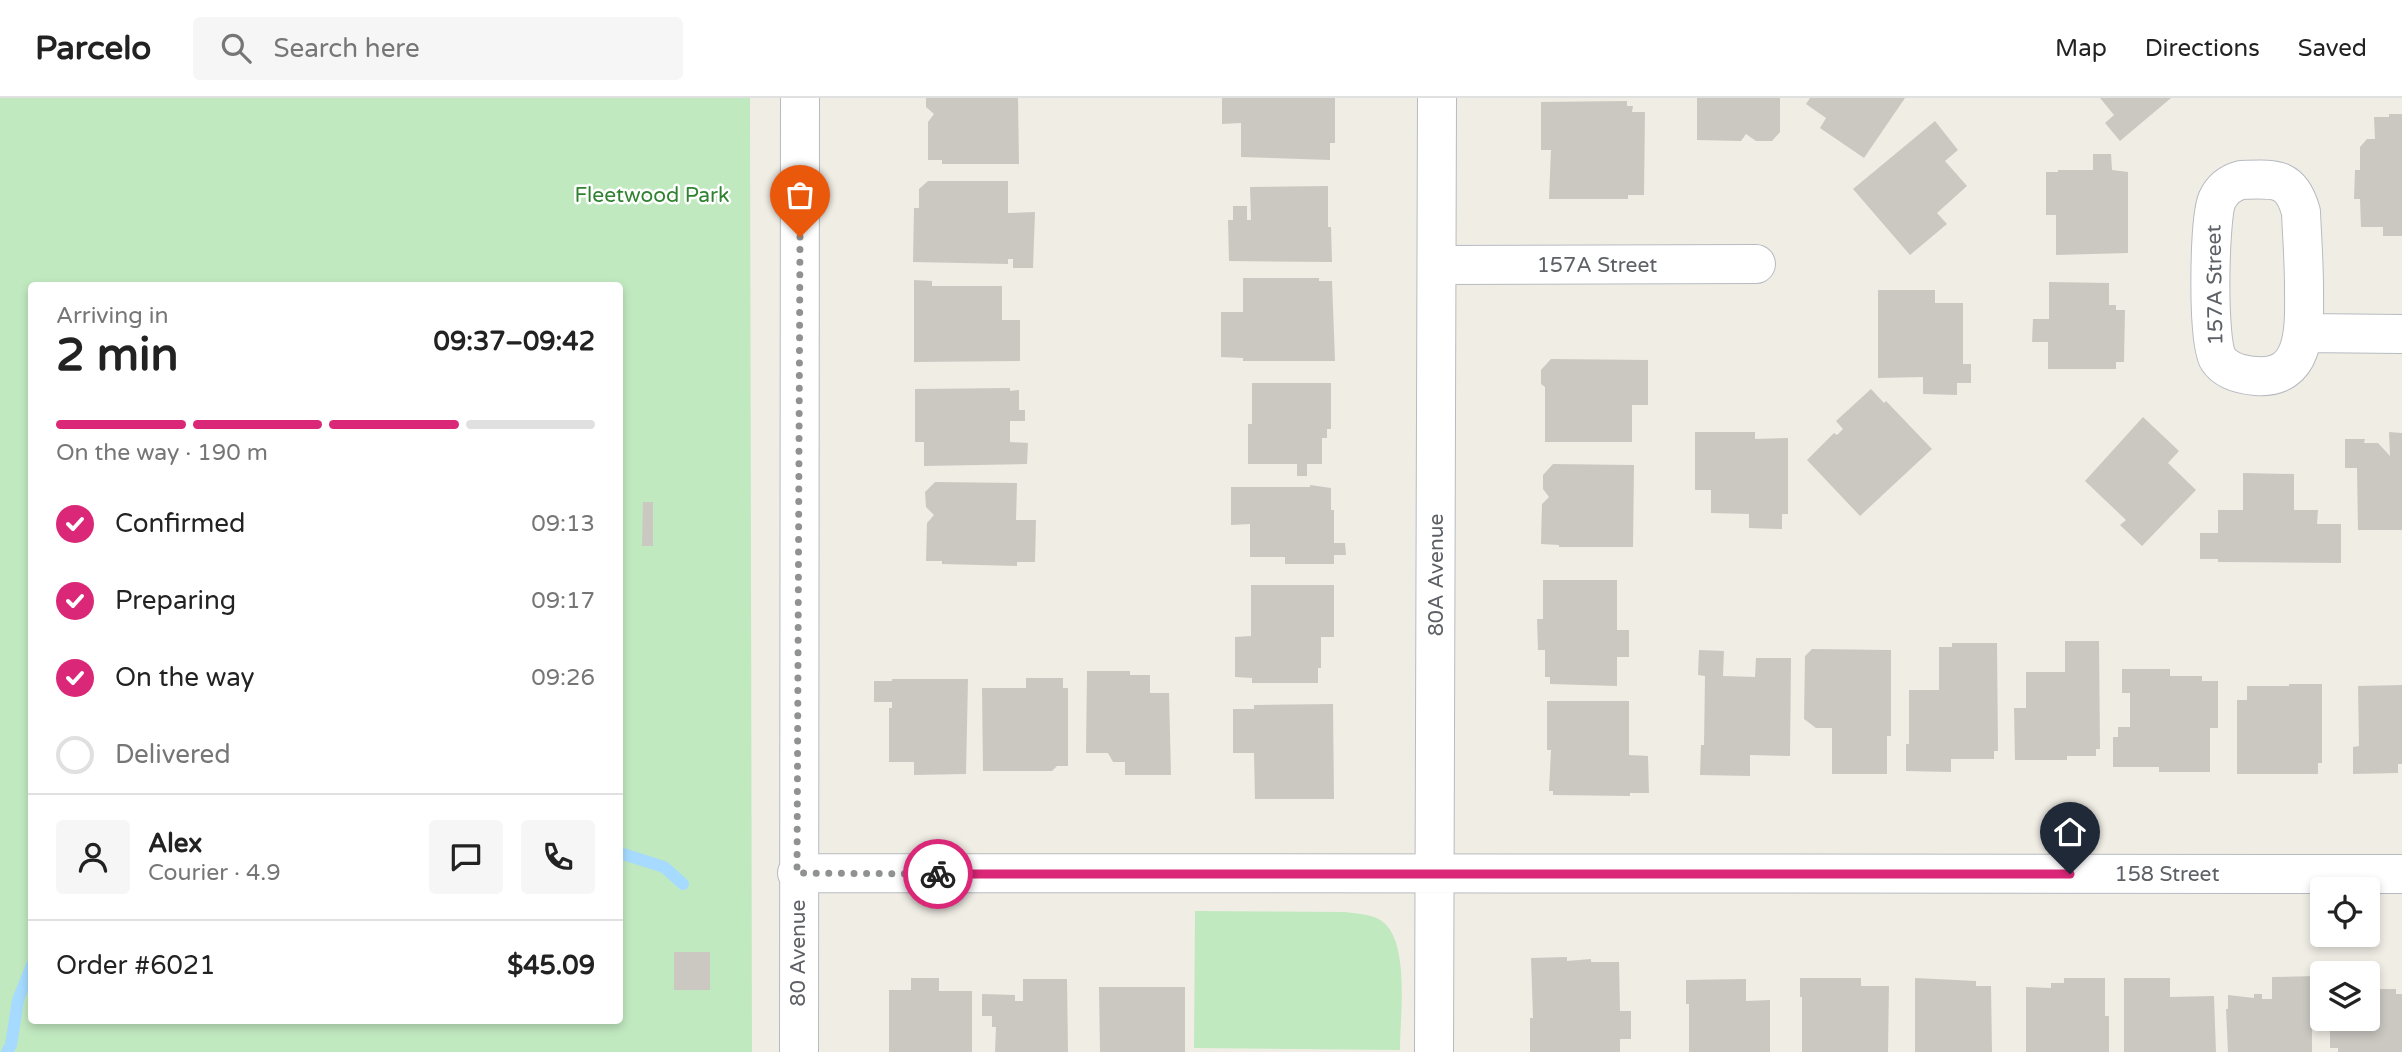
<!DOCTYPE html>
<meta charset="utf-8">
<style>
body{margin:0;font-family:"Varela Round",sans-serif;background:#f6f6f6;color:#222;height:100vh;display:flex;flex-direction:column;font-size:26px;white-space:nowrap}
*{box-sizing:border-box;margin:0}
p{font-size:23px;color:#767676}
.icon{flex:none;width:38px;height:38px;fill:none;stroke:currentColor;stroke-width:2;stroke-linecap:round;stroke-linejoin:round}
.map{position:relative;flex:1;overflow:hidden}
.details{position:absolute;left:28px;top:184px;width:595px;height:742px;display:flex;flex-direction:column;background:#fff;border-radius:7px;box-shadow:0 4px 10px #0003}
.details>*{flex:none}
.fabs{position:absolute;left:2310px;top:779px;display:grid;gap:14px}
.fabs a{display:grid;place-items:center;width:70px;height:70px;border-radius:7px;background:#fff;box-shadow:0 4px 10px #0003;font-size:35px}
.pin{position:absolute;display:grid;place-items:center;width:60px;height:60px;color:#fff;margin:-72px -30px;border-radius:50% 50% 50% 0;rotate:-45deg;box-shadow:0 0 7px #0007}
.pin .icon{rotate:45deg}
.courier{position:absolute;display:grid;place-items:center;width:70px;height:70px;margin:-35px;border:5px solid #db2777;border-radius:50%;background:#fff;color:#222;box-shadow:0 2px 9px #0007}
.summary em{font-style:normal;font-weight:700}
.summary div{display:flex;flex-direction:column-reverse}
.summary{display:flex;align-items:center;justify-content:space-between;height:119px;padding:0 28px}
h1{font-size:46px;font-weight:700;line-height:52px}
.bar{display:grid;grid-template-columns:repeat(4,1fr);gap:10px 7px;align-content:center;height:84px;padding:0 28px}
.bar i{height:9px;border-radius:5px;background:#e0e0e0}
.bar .current{background:#db2777}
.bar p{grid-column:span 4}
.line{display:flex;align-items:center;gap:18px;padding:0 28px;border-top:2px solid #e0e0e0}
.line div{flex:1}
.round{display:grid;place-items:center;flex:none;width:74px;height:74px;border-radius:7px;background:#f6f6f6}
ol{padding:0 28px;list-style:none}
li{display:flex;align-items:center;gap:21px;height:77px}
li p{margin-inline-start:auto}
li .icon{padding:7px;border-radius:50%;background:#db2777;color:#fff;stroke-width:4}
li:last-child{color:#767676}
li i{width:38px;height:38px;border:4px solid #e0e0e0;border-radius:50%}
header{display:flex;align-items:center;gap:42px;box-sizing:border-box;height:98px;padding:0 35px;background:#fff;border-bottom:2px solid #e0e0e0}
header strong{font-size:33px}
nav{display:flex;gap:38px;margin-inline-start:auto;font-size:24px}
.search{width:490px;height:63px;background:#f6f6f6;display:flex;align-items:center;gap:18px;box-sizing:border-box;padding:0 24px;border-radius:7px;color:#767676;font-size:26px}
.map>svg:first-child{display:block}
.green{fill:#c1e9c0;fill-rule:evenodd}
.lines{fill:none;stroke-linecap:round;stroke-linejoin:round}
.stream{stroke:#a6dbff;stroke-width:12}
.building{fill:#cbc8c2}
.minor-casing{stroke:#b7bbc0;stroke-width:40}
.minor{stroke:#fff;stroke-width:38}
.done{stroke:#909292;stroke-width:7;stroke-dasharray:0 12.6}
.route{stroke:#db2777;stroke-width:9}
.labels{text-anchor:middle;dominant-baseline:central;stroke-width:5;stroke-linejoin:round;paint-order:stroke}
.park-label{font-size:21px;fill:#2f8330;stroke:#fff}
.street-label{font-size:21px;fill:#5d6166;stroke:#fff}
</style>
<header>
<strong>Parcelo</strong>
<div class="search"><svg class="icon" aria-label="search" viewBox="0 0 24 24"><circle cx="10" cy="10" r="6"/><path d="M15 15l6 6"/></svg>Search here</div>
<nav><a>Map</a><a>Directions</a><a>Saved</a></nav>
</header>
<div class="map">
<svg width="2402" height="954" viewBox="0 0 2402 954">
<rect width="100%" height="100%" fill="#f0ede5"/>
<path class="green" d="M0,0h750l2,954h-752zM32,187h588v735h-588z
M1195,813l151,1c12,2 27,2 37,10 27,21 17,95 17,128l-206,-2z"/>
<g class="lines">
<path class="stream" d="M620,755l44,14 19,17
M7,954l4,-7 7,-45 14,-35"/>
</g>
<path class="building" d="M926,0h92l1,66h-77v-4h-14v-38l6,-8 -8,-7z
M1222,0h113v45h-5v17l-89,-3v-34l-19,1z
M1697,0h83v34l-8,9h-16l-10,-7 -5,7 -44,-1z
M1810,0h95l-41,60 -44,-30 6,-10 -20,-14z
M2100,0h71l-51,43 -15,-18 9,-8z
M1627,3v5h6l-1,6h13l-1,83h-16v4h-79l2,-49h-10v-48z
M2389,16h13v122h-19v-9h-22l-1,-28h-6l1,-29h5v-23l7,-8h8l-1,-22h15z
M1935,23l23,29 -13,11 22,25 -30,27 10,11 -37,31 -57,-66z
M2093,56h18l1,16 16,2v81l-72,2v-40h-10v-43h12v-2h35z
M928,83h80v32l27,-1 -2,56h-20v-9h-5v5l-95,-2 1,-54h5v-19z
M1328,88v41h3l1,35 -103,-1 -1,-41h5v-14h14v14h4l-1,-33z
M1243,180h76v3h13l3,80h-92v-3l-22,-1v-45h22z
M914,182l18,1v5h70v34h18v41l-106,1z
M2049,184l60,1v22h7v5h9l-1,52h-8v7h-68v-27h-16l1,-23h16z
M1878,192h57v13h28v61h8v19h-14v12l-34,-1v-17l-45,1z
M1551,261l97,1v45h-16v37h-87v-55l-4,-3v-14z
M1252,285h79v46h-4v9h-5v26h-15v12h-10v-12h-49v-40h4z
M1010,290v3l9,-1v20h6v11h-15v21l18,1 -1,21 -103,2v-24h-9v-53z
M1871,291l13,14 2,-2 46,48 -72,67 -53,-56 27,-27 3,2 6,-6 -7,-8z
M2143,319l36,34 -11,12 28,27 -54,56 -22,-21 6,-5 -41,-39z
M1695,334h60v7l33,-1v76h-6v15l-33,-1v-14l-38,-1v-23h-16z
M2389,334l13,1v97h-44l-1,-62h-12v-29h20l-1,4h14l12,13z
M1553,366l81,1 -1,82h-74v-2l-18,-1 1,-40 7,-7 -6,-8v-14z
M2243,375l51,1v36h24l-1,14h24v39l-123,-1v-3h-18v-26h18v-23h25z
M935,384l82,1 -1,37h20l-1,42h-18v4l-75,-2v-3h-16l1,-38 7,-8 -8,-8 -1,-15z
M1310,387l21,3v22h3v33h11l1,12h-12v9h-49v-7h-35v-33l-19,1v-38h79z
M643,404h10v44h-11z
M1543,482h74v50h12v27h-12v29l-67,-2v-7h-5v-27h-7l-1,-31h6z
M1251,487h83v52h-13v31h-3v15h-66v-5l-17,-1v-40l16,-1z
M2065,543h34l1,108h-4v7h-29v4h-52l-1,-52h12v-36h39z
M1952,545h45l1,108h-4v8h-43v13l-45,-1v-27h3v-54h30v-43h13z
M1812,551l79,1v86h-4v38h-55v-46h-16l-12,-9 1,-63z
M1699,552l25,1 -1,25 32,1 1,-19h35l-1,98 -40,-1v21l-50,-1 1,-30h3l1,-69 -7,-1z
M2122,571h48v7h32v5h16v47h-8v44h-51v-5h-46v-30h5v-10h12v-34h-8z
M1087,573h43v4h20v18h19l2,82h-46v-13h-12l-5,-9h-22z
M1026,580h37v10h5v78h-11l-5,5h-69l-1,-83h44z
M892,581h76l-2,95 -52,1v-13h-25v-54h3v-6h-18v-21h18z
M2289,586h33v79h-4v11h-81v-74h10v-14h42z
M2402,587v79h-4v9l-45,1v-27l6,-1 -1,-60z
M1547,603h82v54l19,1 1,37h-19v3l-77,-1v-4h-4l2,-41h-4z
M1333,606l1,95h-79l-1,-46h-21v-44h21v-4z
M674,854h36v38h-36z
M1567,859v4l24,-2v3h28l1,49h11v28h-11v13h-90v-34h3l-2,-60z
M2316,878v48h-4v28h-84l-2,-43h2v-14l26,3v-4h8v5h10v-22z
M2368,878h5v13h23v5h6v58h-64v-4h-8v-30h38z
M911,880h28v13h33v61h-83v-62h22z
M1800,880h61v8h28l-1,66h-86v-55h-2z
M1915,880l61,3v5h15l1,66h-77z
M2064,880h41v38h4v36h-83v-65l25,1v-5h13z
M2124,880h46v19l44,-1 2,56h-92z
M1023,881h44l1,73h-73l1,-25h-4v-11h-10v-22l33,1v6h8z
M1746,881v22l24,-1v52h-81v-48h-3v-24z
M1099,889h86v65h-85z"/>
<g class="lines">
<g class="minor-casing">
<path id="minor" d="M2241,82c34,-1 50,-4 60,32 1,25 3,50 3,75 0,35 5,93 -48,89 -13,-1 -30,-5 -38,-17 -11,-15 -9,-140 -1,-159 5,-11 13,-17 24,-20z
M1438,167l318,-1
M2304,235l98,1
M797,775l1605,1
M799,954l1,-954
M1434,954l3,-954"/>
</g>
<use href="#minor" class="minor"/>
</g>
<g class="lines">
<path class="done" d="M800,139l-3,636 141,1"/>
<path class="route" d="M938,776h1132"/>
</g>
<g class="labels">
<g class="park-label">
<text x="652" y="97">Fleetwood Park</text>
</g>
<g class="street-label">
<text x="1597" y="167">157A Street</text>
<text transform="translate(2215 187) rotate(-91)">157A Street</text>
<text transform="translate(1436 477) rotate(-90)">80A Avenue</text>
<text x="2167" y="776">158 Street</text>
<text transform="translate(798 855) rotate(-90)">80 Avenue</text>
</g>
</g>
</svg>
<div class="fabs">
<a><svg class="icon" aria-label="locate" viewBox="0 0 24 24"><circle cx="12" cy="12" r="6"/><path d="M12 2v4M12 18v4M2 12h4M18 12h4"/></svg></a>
<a><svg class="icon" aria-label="layers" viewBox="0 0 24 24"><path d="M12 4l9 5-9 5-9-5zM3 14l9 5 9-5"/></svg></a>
</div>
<div class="pin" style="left:800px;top:139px;background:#ea580c"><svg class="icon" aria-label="bag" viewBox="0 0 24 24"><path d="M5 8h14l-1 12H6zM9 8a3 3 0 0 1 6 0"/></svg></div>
<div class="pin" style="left:2070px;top:776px;background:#1f2937"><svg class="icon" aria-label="home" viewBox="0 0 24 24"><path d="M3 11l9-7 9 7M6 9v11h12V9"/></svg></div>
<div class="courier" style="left:938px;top:776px"><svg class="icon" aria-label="bike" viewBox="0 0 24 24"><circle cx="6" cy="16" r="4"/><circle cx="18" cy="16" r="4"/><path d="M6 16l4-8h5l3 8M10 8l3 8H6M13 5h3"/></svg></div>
<section class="details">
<div class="summary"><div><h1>2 min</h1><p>Arriving in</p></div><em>09:37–09:42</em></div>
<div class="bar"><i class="current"></i><i class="current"></i><i class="current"></i><i></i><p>On the way · 190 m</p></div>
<ol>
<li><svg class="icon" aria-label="check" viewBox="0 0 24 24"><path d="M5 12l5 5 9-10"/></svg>Confirmed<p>09:13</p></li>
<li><svg class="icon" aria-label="check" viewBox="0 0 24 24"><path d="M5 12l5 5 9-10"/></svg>Preparing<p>09:17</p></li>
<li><svg class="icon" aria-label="check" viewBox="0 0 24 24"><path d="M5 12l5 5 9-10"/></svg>On the way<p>09:26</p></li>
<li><i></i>Delivered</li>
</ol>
<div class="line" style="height:126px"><a class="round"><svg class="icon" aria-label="person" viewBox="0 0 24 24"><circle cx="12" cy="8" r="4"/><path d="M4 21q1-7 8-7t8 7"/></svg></a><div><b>Alex</b><p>Courier · 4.9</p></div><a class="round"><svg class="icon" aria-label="chat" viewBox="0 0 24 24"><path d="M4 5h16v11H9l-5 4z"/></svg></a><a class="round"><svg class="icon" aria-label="phone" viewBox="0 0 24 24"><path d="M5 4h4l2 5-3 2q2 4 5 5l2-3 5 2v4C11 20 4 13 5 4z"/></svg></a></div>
<div class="line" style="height:91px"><div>Order #6021</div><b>$45.09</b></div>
</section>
</div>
